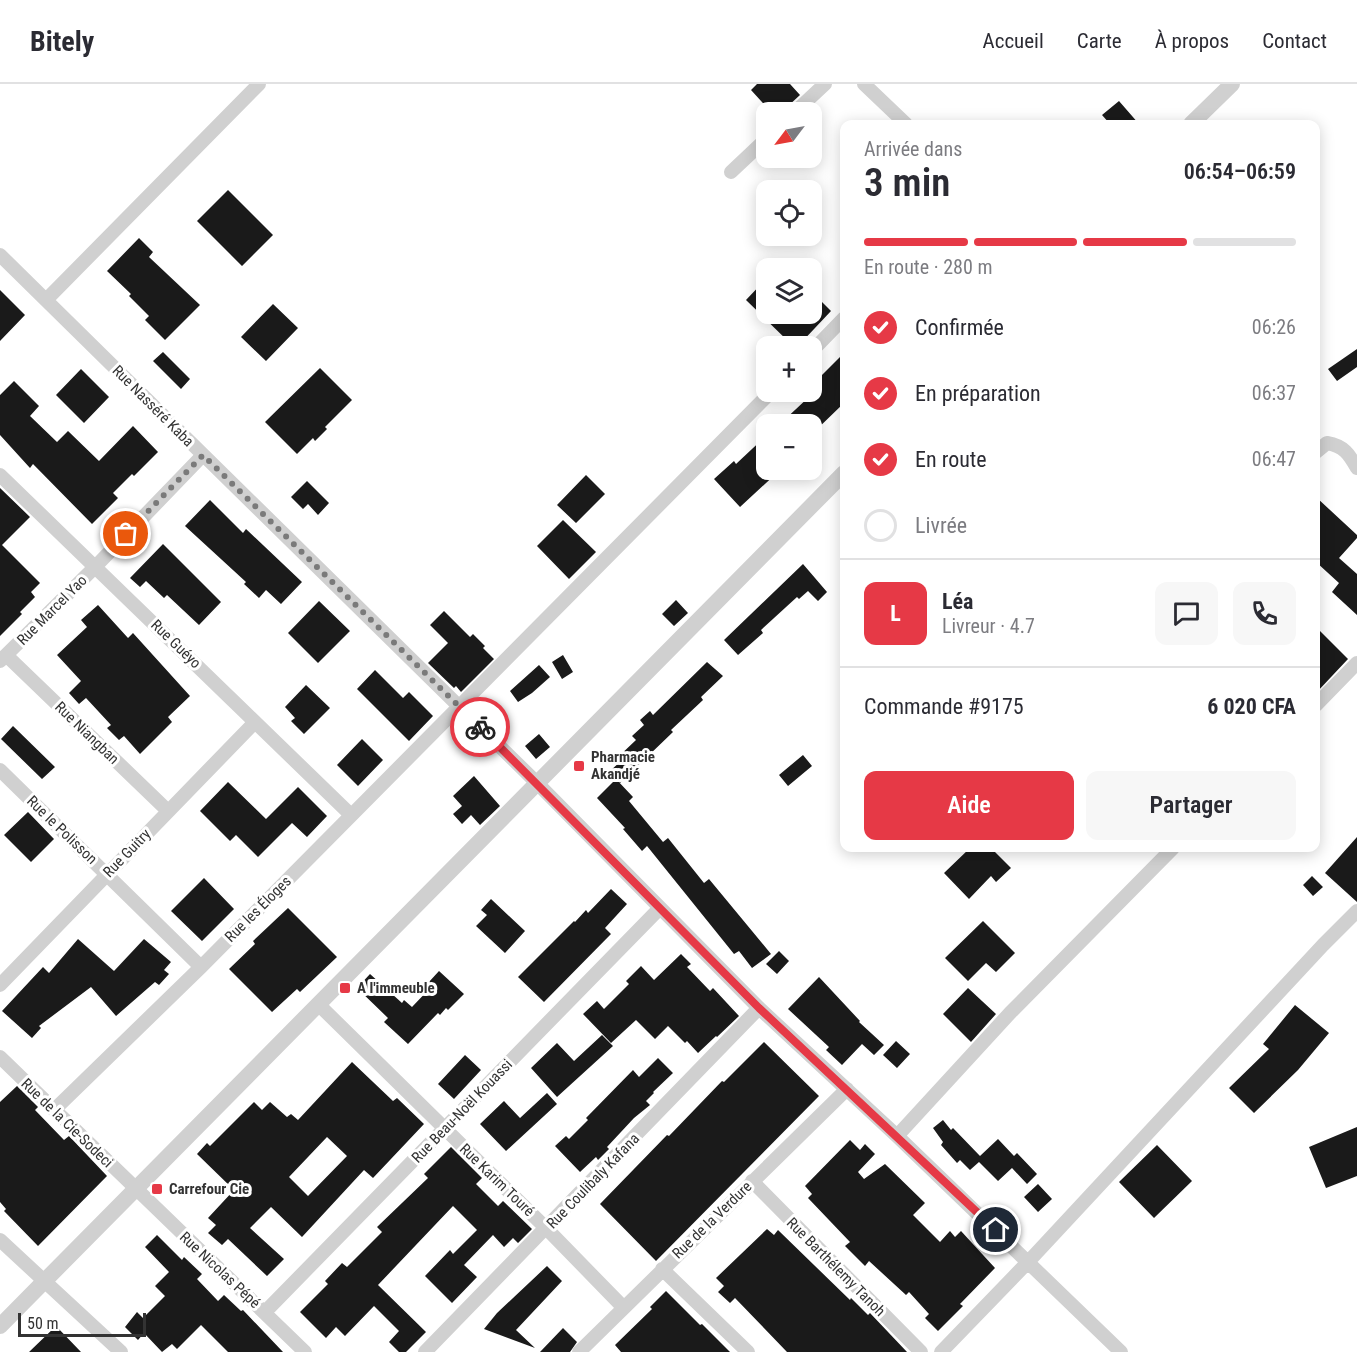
<!DOCTYPE html>
<html lang="fr">
<meta charset="utf-8">
<style>
body{margin:0;font-family:"Roboto Condensed",sans-serif;background:#f7f7f7;color:#2b2b33;height:100vh;display:flex;flex-direction:column;font-size:22px;white-space:nowrap}
*{box-sizing:border-box;margin:0}
p{font-size:20px;color:#7c7c81}
.icon{flex:none;width:33px;height:33px;fill:none;stroke:currentColor;stroke-width:2;stroke-linecap:round;stroke-linejoin:round}
.map{position:relative;flex:1;overflow:hidden}
.panel{position:absolute;left:840px;top:36px;width:480px;height:732px;display:flex;flex-direction:column;background:#fff;border-radius:12px;box-shadow:0 3px 15px #0003}
.panel>*{flex:none}
.needle{width:39px;rotate:238deg}
.buttons{position:absolute;left:756px;top:18px;display:grid;gap:12px}
.buttons a{display:grid;place-items:center;width:66px;height:66px;border-radius:12px;background:#fff;box-shadow:0 3px 15px #0003;font-size:30px}
.scale{position:absolute;left:18px;bottom:15px;width:128px;box-sizing:border-box;padding-left:6px;border:3px solid #333;border-top:0;font-size:16px;line-height:21px;white-space:nowrap;color:#333;-webkit-text-stroke:4px #fff;paint-order:stroke}
.pin{position:absolute;display:grid;place-items:center;width:51px;height:51px;color:#fff;margin:-26px;border:3px solid #fff;border-radius:50%;box-shadow:0 2px 6px #0007}
.courier{position:absolute;display:grid;place-items:center;width:60px;height:60px;margin:-30px;border:4px solid #e63946;border-radius:50%;background:#fff;color:#222;box-shadow:0 2px 8px #0007}
.head em{font-style:normal;font-weight:600}
.head div{display:flex;flex-direction:column-reverse}
.head{display:flex;align-items:center;justify-content:space-between;height:102px;padding:0 24px}
h1{font-size:39px;font-weight:600;line-height:45px}
.bar{display:grid;grid-template-columns:repeat(4,1fr);gap:9px 6px;align-content:center;height:72px;padding:0 24px}
.bar i{height:8px;border-radius:4px;background:#e1e1e2}
.bar .on{background:#e63946}
.bar p{grid-column:span 4}
.line{display:flex;align-items:center;gap:15px;padding:0 24px;border-top:2px solid #e1e1e2}
.line div{flex:1}
.round{display:grid;place-items:center;flex:none;width:63px;height:63px;border-radius:12px;background:#f7f7f7}
ol{padding:0 24px;list-style:none}
li{display:flex;align-items:center;gap:18px;height:66px}
li p{margin-inline-start:auto}
li .icon{padding:6px;border-radius:50%;background:#e63946;color:#fff;stroke-width:4}
li:last-child{color:#7c7c81}
li i{width:33px;height:33px;border:3px solid #e1e1e2;border-radius:50%}
.action{display:flex;gap:12px;margin-top:auto;padding:12px 24px}
.action a{flex:1;height:69px;border-radius:12px;background:#e63946;color:#fff;font-size:24px;font-weight:600;line-height:69px;text-align:center}
.action a+a{background:#f7f7f7;color:#2b2b33}
header{display:flex;align-items:center;gap:36px;box-sizing:border-box;height:84px;padding:0 30px;background:#fff;border-bottom:2px solid #e1e1e2}
header strong{font-size:28px}
nav{display:flex;gap:33px;margin-inline-start:auto;font-size:21px}
.map>svg:first-child{display:block}
.building{fill:#1a1a1a;fill-rule:evenodd}
.lines{fill:none;stroke-linecap:round;stroke-linejoin:round}
.minor{stroke:#d0d0d0;stroke-width:14}
.tertiary{stroke:#d0d0d0;stroke-width:16}
.done{stroke:#7a7a7a;stroke-width:6;stroke-dasharray:0 10.8}
.route{stroke:#e63946;stroke-width:8}
.poi-dot{fill:#e63946;stroke:#fff;stroke-width:2}
.labels{text-anchor:middle;dominant-baseline:central;stroke-width:6;stroke-linejoin:round;paint-order:stroke}
.street-label{font-size:15px;fill:#333;stroke:#fff}
.poi-label{font-size:15px;font-weight:bold;fill:#333;stroke:#fff;text-anchor:start}
</style>
<header>
<strong>Bitely</strong>
<nav><a>Accueil</a><a>Carte</a><a>À propos</a><a>Contact</a></nav>
</header>
<div class="map">
<svg width="1357" height="1268" viewBox="0 0 1357 1268">
<rect width="100%" height="100%" fill="#fff"/>
<path class="building" d="M757,0h33l10,11 -13,12 -2,-2 -9,7h-5l-20,-22z
M1119,17l20,23h-29l-8,-9z
M228,106l45,45 -31,31 -45,-45z
M139,154l14,14 -4,5 51,48 -35,35 -20,-20 4,-4 -20,-20 2,-2 -24,-23z
M766,195v35h46v-22l19,19 -33,35h-5l-47,-46z
M0,206l25,25 -25,26z
M273,220l25,24 -32,33 -25,-24z
M1357,265v18l-20,14 -9,-12z
M163,268l27,27 -9,10 -28,-28z
M844,269v50l-32,31v-10h-32l31,-29 -4,-3h5v-7z
M320,284l32,32 -27,27 2,2 -12,12 -2,-3 -16,16 -32,-32z
M81,285l28,28 -25,26 -28,-28z
M14,297l25,25 -9,10 27,26 11,-11 31,30 34,-35 25,26 -24,24 -2,-2 -19,19 5,5 -26,26 -59,-60 -3,4 -30,-33v-40z
M766,352v34h14l-40,37 -26,-28 20,-18 2,3z
M586,391l19,19 -29,29 -19,-18z
M307,397l22,22 -11,12 -10,-11 -5,5 -12,-12z
M0,404l30,29 -28,28 38,38 -9,9 4,5 -15,15 2,2 -22,22z
M1316,413l41,38v3l-18,20 18,16v41l-25,-23 7,-9 -23,-21z
M210,416l33,33 3,-4 56,53 -21,22 -15,-14 -7,8 -15,-14 2,-2 -61,-56z
M563,436l33,32 -27,27 -32,-33z
M163,460l58,58 -22,23 -32,-30 -3,3 -18,-17 -6,6 -10,-9z
M803,480l24,28 -9,9 -10,-10 -9,8 -2,-2 -36,33 2,3 -25,22 -14,-15z
M676,516l12,13 -14,13 -12,-12z
M319,517l31,30 -32,32 -30,-30z
M98,521l30,33 5,-5 57,63 -22,21 4,5 -32,32 -16,-18 -5,4 -12,-12 4,-3 -25,-27 -7,6 -10,-11 12,-12 -24,-26 30,-28 -6,-7z
M444,527l26,26 3,-3 12,12 -2,2 11,11 -33,33 -5,-6 -2,2 -26,-25 20,-20 -18,-18z
M1316,543l32,32 -32,34z
M563,571l10,17 -11,7 -10,-17z
M707,578l16,14 -22,21 2,3 -32,30 2,2 -53,51 -10,-12 11,-10 -4,-3 19,-18 -4,-4 12,-11 -4,-5 10,-9 3,4z
M539,581l11,12 -18,16 -14,9 -8,-11z
M375,586l28,28 6,-6 24,24 -24,25 -52,-52z
M306,601l24,23 -26,26 -13,-13 4,-3 -10,-11z
M13,642l42,41 -13,12 -41,-40z
M539,650l11,13 -14,12 -11,-13z
M362,655l21,21 -25,26 -21,-21z
M803,671l9,11 -24,20 -9,-11z
M474,692l26,30 -20,19 -9,-10 -9,9 -9,-10 9,-8 -9,-10z
M616,695l17,18 -4,4 34,41 5,-4 36,45 5,-4 62,75 -19,14 -13,-17 -5,3 -87,-108 -5,5 -19,-22 2,-1 -28,-30z
M228,698l38,37 32,-32 29,29 -20,21 -15,-14 -34,34 -22,-22 -6,6 -30,-30z
M28,728l26,27 -23,23 -27,-27z
M1357,753v65l-32,-29z
M970,764h21l20,20 -15,14 -5,-6 -22,23 -25,-26z
M1312,792l11,11 -10,9 -10,-11z
M204,794l30,31 -32,32 -31,-30z
M611,805l16,15 -22,24 6,6 -67,68 -26,-25 56,-56 1,1 11,-12 2,3z
M491,815l34,32 -20,22 -29,-27 11,-11 -6,-5z
M288,824l49,49 -37,35 -3,-3 -25,23 -43,-43 26,-25 -2,-3z
M983,837l32,32 -19,19 -10,-9 -18,18 -23,-23z
M78,855l36,32 30,-32 27,23 -7,8 5,4 -10,11 -4,-3 -39,34 -25,-29 -52,39 2,2 -9,10 -30,-27 41,-44 6,6z
M779,867l10,10 -12,13 -11,-10z
M681,870l10,10 -4,3 23,24 3,-3 26,28 -22,21 -1,-1 -18,17 -11,-12 -2,2 -17,-17 -13,13 -19,-19 -25,23 -28,-29 14,-13 7,8 25,-25 -3,-3 15,-15 13,14z
M439,887l25,23 -16,16 -2,-2 -6,7 -2,-2 -30,31 -24,-22 4,-4 -31,-30 13,-14 32,29 2,-3 8,7 20,-21 -4,-3z
M819,893l41,44 -1,1 25,23 -10,10 -12,-11 -20,21 -16,-15 3,-3 -41,-38z
M968,904l28,26 -25,28 -28,-28z
M1295,921l34,28 -31,37 -44,43 -25,-25 40,-39 -6,-5z
M602,951l11,11 -56,51 -26,-29 26,-25 17,18z
M896,957l14,13 -13,14 -14,-13z
M764,958l55,54 -163,165 -56,-57 67,-69 2,1 53,-55 2,1z
M465,971l16,15 -27,29 -16,-15z
M658,974l15,15 -20,19 1,1 -8,8 4,4 -16,13 -27,29 2,2 -11,11 -2,-3 -16,15 -25,-26 11,-10 3,3 19,-19 -2,-2 47,-48 6,7z
M352,978l41,39 4,-3 27,26 -51,54 -9,-8 -62,67 -31,-30 -21,21 34,31 -17,17 -39,-37 -6,6 -14,-12 8,-8 -8,-7 26,-28 -37,-36 10,-11 3,3 44,-44 8,8 8,-8 17,15 4,-3 7,6zM327,1053l20,19 -39,40 -19,-19z
M17,1002l21,21 -3,3 29,30 5,-4 38,40 -69,70 -34,-35 2,-2 -6,-7v-100z
M547,1009l10,11 -51,47 -26,-27 24,-23 16,17z
M943,1036l8,10 2,-2 27,28 18,-17 16,17 3,-3 20,21 -10,10 -15,-16 -14,13 -19,-19 -9,8 -10,-10 -3,3 -16,-18 2,-3 -10,-14z
M1357,1043v49l-31,12 -17,-41z
M850,1056l10,10 5,-6 10,10 -17,18 6,7 21,-15 40,39 -12,12 27,27 10,-11 5,6 6,-6 34,37 -35,36 3,2 -25,25 -13,-13 4,-4 -20,-22 -3,3 -37,-34 -4,5 -20,-20 5,-4 -42,-44 4,-4 -7,-8z
M1157,1061l35,36 -38,37 -35,-36z
M451,1063l31,31 -6,6 22,22 5,-5 29,28 -14,14 -5,-5 -9,9 -11,-12 -29,30 13,12 -25,26 -27,-27 25,-26 3,4 24,-24 -24,-24 -75,79 48,47 -20,20h-7l-10,-10 10,-11 -25,-25 -29,30 -9,-9 -10,11 -26,-26 28,-28 -3,-3 17,-18 5,4 35,-35 -5,-5 51,-49 -4,-4z
M1038,1100l14,15 -14,13 -14,-15z
M767,1145l7,6 4,-5 72,70 1,-2 17,17 2,-2 37,39h-120l-52,-54 -5,5 -12,-11 6,-6 -8,-8z
M157,1151l25,25 2,-3 18,17 -5,5 21,22 6,-6 17,16 2,-1 40,42h-55l-27,-27 -24,24 -5,-5 -10,8 -18,-19 -6,7 -13,-13 12,-15 6,6 22,-22 -10,-10 14,-14 -24,-25z
M547,1182l15,15 -46,49 19,18 -51,-19 13,-16z
M666,1207l34,34 2,-1 28,28h-109l-6,-7 37,-36 -2,-2z
M56,1242l25,26h-52z
M563,1244l14,14 -7,10h-30z"/>
<g class="lines">
<path class="minor" d="M864,0l42,40
M795,28l30,-28
M731,88l35,-33
M0,171l537,528 222,225 138,128 224,216
M46,216l213,-216
M812,267l32,-33
M1316,368l11,-9c17,3 22,11 30,25
M0,391l351,340
M6,571l162,156
M0,577l96,-95 107,-111
M1316,621l41,-42
M0,686l201,197
M0,901l255,-263
M318,920l229,225 76,78
M0,973l305,295
M54,1026l147,-143 570,-575
M897,1052l113,-123 163,-165
M752,1097l169,171
M0,1156l121,112
M662,1185l86,83
M265,1228l394,-403
M425,1268l334,-344
M579,1268l268,-263
M941,1268l88,-91 294,-316 34,-34"/>
<path class="tertiary" d="M1191,40l41,-40
M0,1242l844,-853"/>
</g>
<g class="lines">
<path class="done" d="M126,450l77,-79 277,272"/>
<path class="route" d="M480,643l279,281 237,222"/>
</g>
<g class="poi-dot">
<rect x="573" y="676" width="12" height="12" rx="3"/>
<rect x="339" y="898" width="12" height="12" rx="3"/>
<rect x="151" y="1099" width="12" height="12" rx="3"/>
</g>
<g class="labels">
<g class="street-label">
<text transform="translate(153 322) rotate(45)">Rue Nasséré Kaba</text>
<text transform="translate(52 526) rotate(-45)">Rue Marcel Yao</text>
<text transform="translate(176 560) rotate(44)">Rue Guéyo</text>
<text transform="translate(87 649) rotate(44)">Rue Niangban</text>
<text transform="translate(62 746) rotate(44)">Rue le Polisson</text>
<text transform="translate(127 769) rotate(-46)">Rue Guitry</text>
<text transform="translate(258 825) rotate(-45)">Rue les Éloges</text>
<text transform="translate(462 1027) rotate(-46)">Rue Beau-Noël Kouassi</text>
<text transform="translate(67 1039) rotate(44)">Rue de la Cie-Sodeci</text>
<text transform="translate(497 1096) rotate(44)">Rue Karim Touré</text>
<text transform="translate(593 1097) rotate(-46)">Rue Coulibaly Kafana</text>
<text transform="translate(712 1136) rotate(-44)">Rue de la Verdure</text>
<text transform="translate(836 1183) rotate(45)">Rue Barthélemy Tanoh</text>
<text transform="translate(220 1186) rotate(43)">Rue Nicolas Pépé</text>
</g>
<g class="poi-label">
<text x="591" y="673">Pharmacie<tspan x="591" dy="17">Akandjé</tspan></text>
<text x="357" y="904">A l'immeuble</text>
<text x="169" y="1105">Carrefour Cie</text>
</g>
</g>
</svg>
<div class="buttons">
<a><svg class="needle" viewBox="-14 -14 28 28"><path d="M0-13l5 13h-10z" fill="#e53935"/><path d="M0 13l5-13h-10z" fill="#7c7c81"/></svg></a>
<a><svg class="icon" aria-label="locate" viewBox="0 0 24 24"><circle cx="12" cy="12" r="6"/><path d="M12 2v4M12 18v4M2 12h4M18 12h4"/></svg></a>
<a><svg class="icon" aria-label="layers" viewBox="0 0 24 24"><path d="M12 4l9 5-9 5-9-5zM3 14l9 5 9-5"/></svg></a>
<a>+</a>
<a>−</a>
</div>
<div class="scale">50 m</div>
<div class="pin" style="left:126px;top:450px;background:#ea580c"><svg class="icon" aria-label="bag" viewBox="0 0 24 24"><path d="M5 8h14l-1 12H6zM9 8a3 3 0 0 1 6 0"/></svg></div>
<div class="pin" style="left:996px;top:1146px;background:#1f2937"><svg class="icon" aria-label="home" viewBox="0 0 24 24"><path d="M3 11l9-7 9 7M6 9v11h12V9"/></svg></div>
<div class="courier" style="left:480px;top:643px"><svg class="icon" aria-label="bike" viewBox="0 0 24 24"><circle cx="6" cy="16" r="4"/><circle cx="18" cy="16" r="4"/><path d="M6 16l4-8h5l3 8M10 8l3 8H6M13 5h3"/></svg></div>
<section class="panel">
<div class="head"><div><h1>3 min</h1><p>Arrivée dans</p></div><em>06:54–06:59</em></div>
<div class="bar"><i class="on"></i><i class="on"></i><i class="on"></i><i></i><p>En route · 280 m</p></div>
<ol>
<li><svg class="icon" aria-label="check" viewBox="0 0 24 24"><path d="M5 12l5 5 9-10"/></svg>Confirmée<p>06:26</p></li>
<li><svg class="icon" aria-label="check" viewBox="0 0 24 24"><path d="M5 12l5 5 9-10"/></svg>En préparation<p>06:37</p></li>
<li><svg class="icon" aria-label="check" viewBox="0 0 24 24"><path d="M5 12l5 5 9-10"/></svg>En route<p>06:47</p></li>
<li><i></i>Livrée</li>
</ol>
<div class="line" style="height:108px"><b class="round" style="background:#e63946;color:#fff">L</b><div><b>Léa</b><p>Livreur · 4.7</p></div><a class="round"><svg class="icon" aria-label="chat" viewBox="0 0 24 24"><path d="M4 5h16v11H9l-5 4z"/></svg></a><a class="round"><svg class="icon" aria-label="phone" viewBox="0 0 24 24"><path d="M5 4h4l2 5-3 2q2 4 5 5l2-3 5 2v4C11 20 4 13 5 4z"/></svg></a></div>
<div class="line" style="height:78px"><div>Commande #9175</div><b>6 020 CFA</b></div>
<div class="action"><a>Aide</a><a>Partager</a></div>
</section>
</div>
